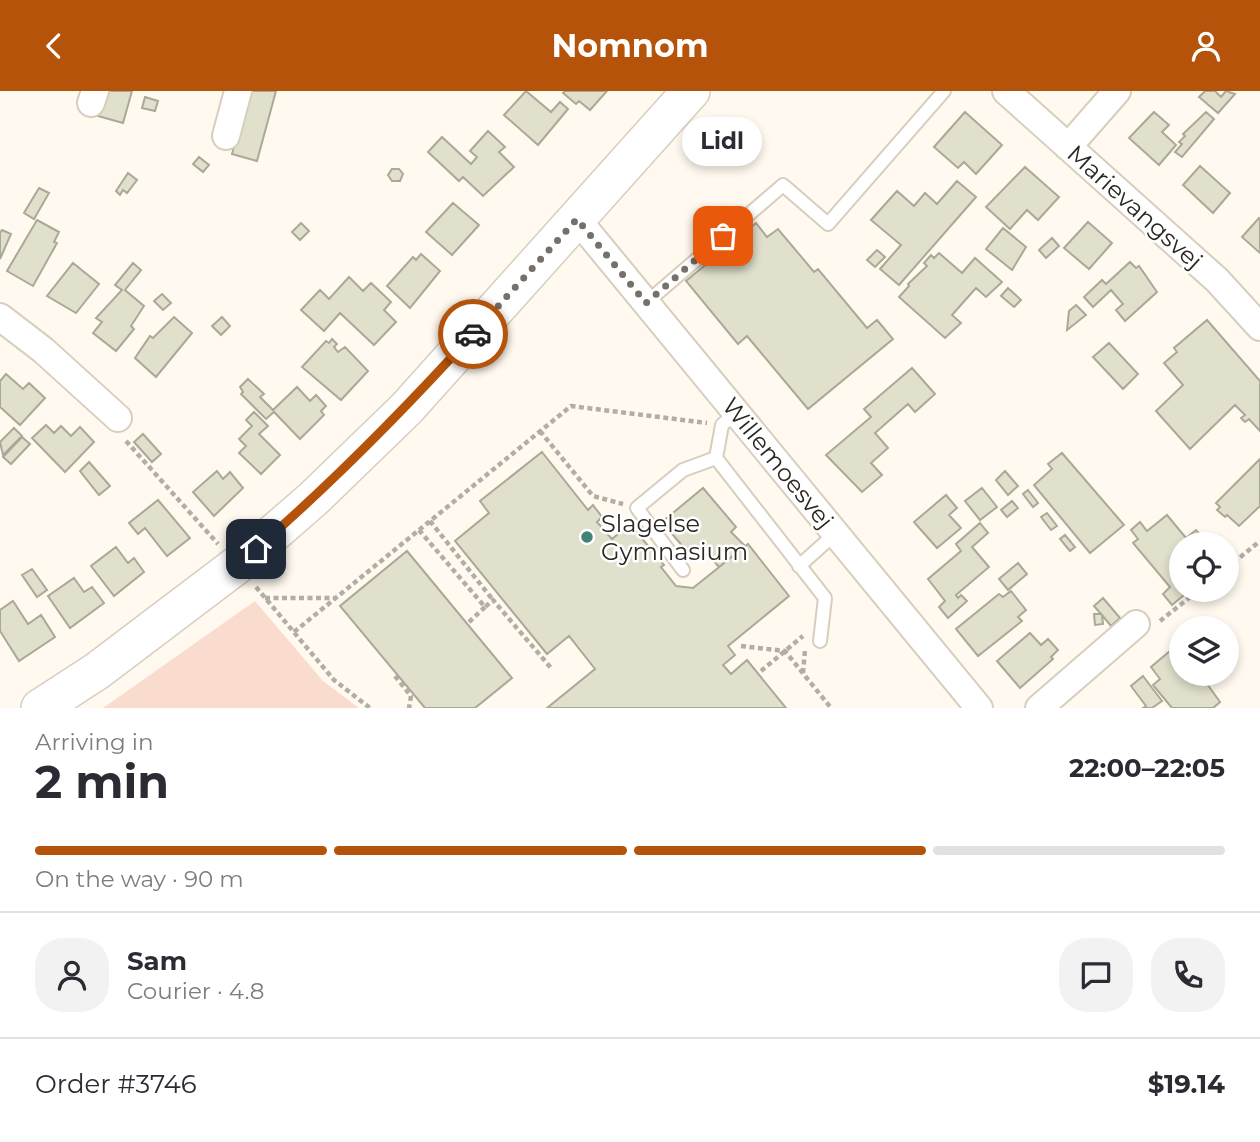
<!DOCTYPE html>
<meta charset="utf-8">
<style>
body{margin:0;font-family:Montserrat,sans-serif;background:#f2f2f3;color:#2b2b33;height:100vh;display:flex;flex-direction:column;font-size:26px;white-space:nowrap}
*{box-sizing:border-box;margin:0}
p{font-size:23px;color:#7c7c81}
.icon{flex:none;width:38px;height:38px;fill:none;stroke:currentColor;stroke-width:2;stroke-linecap:round;stroke-linejoin:round}
.map{position:relative;height:617px;overflow:hidden}
.details{display:flex;flex-direction:column;background:#fff;flex:1}
.details>*{flex:none}
.controls{position:absolute;left:1169px;top:441px;display:grid;gap:14px}
.controls a{display:grid;place-items:center;width:70px;height:70px;border-radius:50%;background:#fff;box-shadow:0 4px 10px #0003;font-size:35px}
.pin{position:absolute;display:grid;place-items:center;width:60px;height:60px;color:#fff;margin:-30px;border-radius:14px;box-shadow:0 4px 10px #0006}
.courier{position:absolute;display:grid;place-items:center;width:70px;height:70px;margin:-35px;border:5px solid #b45309;border-radius:50%;background:#fff;color:#222;box-shadow:0 2px 9px #0007}
.bubble{position:absolute;height:49px;border-radius:24px;background:#fff;box-shadow:0 4px 10px #0003;font-size:23px;font-weight:700;line-height:49px;text-align:center}
.headline em{font-style:normal;font-weight:700}
.headline div{display:flex;flex-direction:column-reverse}
.headline{display:flex;align-items:center;justify-content:space-between;height:119px;padding:0 35px}
h1{font-size:46px;font-weight:700;line-height:52px}
.bar{display:grid;grid-template-columns:repeat(4,1fr);gap:10px 7px;align-content:center;height:84px;padding:0 35px}
.bar i{height:9px;border-radius:5px;background:#e1e1e2}
.bar .current{background:#b45309}
.bar p{grid-column:span 4}
.line{display:flex;align-items:center;gap:18px;padding:0 35px;border-top:2px solid #e1e1e2}
.line div{flex:1}
.round{display:grid;place-items:center;flex:none;width:74px;height:74px;border-radius:28px;background:#f2f2f3}
header{display:flex;justify-content:space-between;align-items:center;height:91px;padding:0 35px;background:#b45309;color:#fff;font-size:32px;font-weight:700}
.map>svg:first-child{display:block}
.green{fill:#fadcce}
.building{fill:#e1e0cd;stroke:#aaa997;stroke-width:2}
.lines{fill:none;stroke-linecap:round;stroke-linejoin:round}
.lane-casing{stroke:#d7cebe;stroke-width:16}
.street-casing{stroke:#d7cebe;stroke-width:30}
.secondary-casing{stroke:#d7cebe;stroke-width:40}
.path{stroke:#b2ada5;stroke-width:4.5;stroke-dasharray:5 3.5;stroke-linecap:butt}
.lane{stroke:#fff;stroke-width:12}
.street{stroke:#fff;stroke-width:26}
.secondary{stroke:#fff;stroke-width:37}
.done{stroke:#757069;stroke-width:7;stroke-dasharray:0 12.6}
.route{stroke:#b45309;stroke-width:9}
.poi-dot{fill:#418374;stroke:#fff;stroke-width:2.5}
.labels{text-anchor:middle;dominant-baseline:central;stroke-width:5;stroke-linejoin:round;paint-order:stroke}
.street-label{font-size:24px;fill:#2b2721;stroke:#fff}
.poi-label{font-size:24px;fill:#2b2721;stroke:#fff;text-anchor:start}
</style>
<header><svg class="icon" aria-label="back" viewBox="0 0 24 24"><path d="M15 5l-7 7 7 7"/></svg>Nomnom<svg class="icon" aria-label="person" viewBox="0 0 24 24"><circle cx="12" cy="8" r="4"/><path d="M4 21q1-7 8-7t8 7"/></svg></header>
<div class="map">
<svg width="1260" height="617" viewBox="0 0 1260 617">
<rect width="100%" height="100%" fill="#fff9ef"/>
<path class="green" d="M255,510l68,80 36,27h-256z"/>
<path class="building" d="M105,0h27l-9,32 -25,-7z
M249,0h27l-19,70 -25,-7z
M526,0l25,21 9,-10 8,7 -30,36 -34,-30z
M565,0h42l-17,19 -11,-9 -3,3 -13,-11z
M1205,0h10l6,6 5,-6 9,3 -17,19 -19,-16z
M145,6l13,4 -3,10 -13,-3z
M965,21l37,33 -26,29 -12,-12 -6,6 -24,-21z
M1154,21l15,13 -7,7 14,13 -17,20 -30,-27z
M1206,21l8,7 -32,38 -7,-5 7,-8 -3,-2 6,-6 -2,-2z
M488,40l17,16 -6,5 15,15 -31,29 -20,-19 -4,4 -31,-29 14,-15 29,27 6,-7 -7,-6z
M199,66l10,8 -6,7 -10,-8z
M1200,75l30,27 -17,20 -30,-28z
M1025,76l34,30 -21,23 -11,-10 -17,19 -24,-22z
M392,78h7l4,5 -3,7h-8l-4,-6z
M128,82l9,7 -10,13 -4,-3 -3,5 -4,-4z
M957,90l19,16 -77,88 -19,-16 21,-24 -30,-25 26,-29 17,15 11,-13 12,11z
M39,97l10,5 -15,26 -10,-6z
M453,112l26,22 -27,30 -26,-23z
M1259,127l1,1v34l-18,-16z
M37,129l22,12 -5,10 3,1 -24,43 -26,-15z
M1088,131l24,21 -23,26 -25,-21z
M301,132l8,8 -9,9 -8,-8z
M756,132l11,14 11,-8 36,43 4,-3 49,59 10,-8 16,19 -85,70 -61,-73 -9,8 -52,-63z
M1003,137l23,19 -14,23 -26,-21z
M2,139l9,4 -11,25v-26z
M1052,147l7,8 -13,12 -7,-8z
M877,159l8,7 -10,10 -8,-7z
M939,162l23,20 13,-15 27,24 -16,15 -10,-9 -24,27 9,8 -16,15 -46,-41 10,-11 -1,-2 19,-18 -3,-3 7,-8 3,3z
M421,163l19,17 -30,37 -23,-22 26,-29 3,3z
M1130,171l6,6 3,-2 18,26 -32,29 -9,-11 7,-6 -12,-14 -18,17 -9,-10 18,-17 4,4z
M73,172l26,21 -23,29 -29,-17z
M133,172l8,7 -16,20 19,16 -13,20 3,3 -18,22 -23,-18 9,-11 -6,-4 26,-28 -7,-5z
M349,186l14,14 8,-8 20,19 -7,8 12,12 -22,23 -34,-32 -16,18 -23,-21 19,-20 9,9z
M1008,197l13,12 -7,7 -13,-11z
M162,203l9,9 -8,7 -9,-9z
M1076,214l10,10 -19,15 2,-19z
M174,226l18,16 -36,44 -21,-19 15,-22 3,2z
M222,226l8,9 -9,9 -9,-9z
M1207,229l53,61v50l-11,-12 -4,3 -4,-4 4,-3 -10,-10 -45,44 -34,-38 27,-26 -19,-22 13,-11 -3,-4z
M332,248l5,5 -3,3 4,5 7,-5 23,24 -27,29 -39,-33 24,-26 3,2z
M1109,252l29,31 -15,15 -30,-32z
M912,277l23,26 -20,18 -7,-8 -33,29 13,15 -17,15 11,12 -20,17 -36,-37 45,-38 -7,-8z
M6,283l17,15 6,-6 16,15 -25,27 -20,-18v-26z
M248,288l16,15 -4,3 13,13 24,-23 13,14 6,-6 10,11 -5,5 3,4 -24,24 -26,-27 -8,7 -25,-25 2,-2 -3,-5z
M254,321l14,14 -9,8 21,21 -19,19 -22,-21 7,-7 -7,-7 13,-13 -6,-6z
M46,334l8,8 7,-7 10,10 9,-9 14,15 -29,30 -33,-34z
M14,337l8,8 -19,19 -3,-13z
M143,343l18,20 -9,8 -18,-20z
M22,346l8,7 -19,20 -8,-7z
M542,361l46,58 5,-5 9,12 -5,5 15,17 18,-15 34,41 -3,2 15,19 17,2 55,-44 41,52 -61,50 7,9 -12,10 8,9 16,-14 39,48h-239l48,-39 -26,-33 -22,18 -92,-113 34,-28 -9,-12z
M1062,362l62,72 -34,28 -56,-68 18,-16 -4,-5z
M1260,368v47l-21,20 -12,-11 -2,2 -8,-7 3,-3 -4,-4z
M89,371l21,24 -11,9 -19,-24z
M217,380l6,8 7,-7 13,16 -29,28 -21,-24z
M1005,380l13,15 -10,9 -12,-15z
M703,397l33,39 -5,5 14,14 -26,21 -13,-15 -11,9 -33,-39z
M982,397l15,19 -17,13 -15,-19z
M1028,399l10,13 -5,4 -10,-13z
M946,404l11,13 -8,7 12,13 -24,20 -23,-26z
M158,409l32,38 -23,18 -22,-28 -7,6 -9,-11z
M1012,410l6,7 -11,9 -6,-7z
M1047,422l10,13 -6,4 -10,-13z
M1167,424l19,23 10,-8 9,10 -5,4h-19v46h9l-18,15 -9,-11 7,-7 -37,-44 5,-4 -7,-9 9,-8 7,9z
M980,432l8,10 -16,14 17,20 -33,28 2,3 3,-3 6,6 -19,17 -9,-11 6,-6 -17,-22 33,-28 -5,-7z
M1065,444l10,12 -5,4 -10,-12z
M116,456l12,16 6,-5 10,14 -30,24 -23,-30z
M407,460l105,127 -37,30h-50l-85,-102z
M1018,472l9,11 -19,16 -9,-11z
M32,478l15,21 -10,7 -15,-22z
M74,487l10,14 8,-5 12,16 -34,25 -22,-32z
M1011,500l15,19 -8,7 4,4 -44,35 -22,-27 43,-35 4,3z
M1103,507l17,20 -9,8 -9,-11 1,9 -8,1 -1,-11h7l-7,-8z
M13,510l15,23 13,-9 14,22 -36,24 -19,-30v-21z
M1030,542l11,12 7,-6 10,11 -7,7 2,2 -33,29 -23,-27z
M1176,555l5,6v22h19l20,28 -7,6h-41l-19,-23 7,-6 -9,-12z
M1143,585l19,25 -10,7h-9l3,-2 -15,-20z"/>
<g class="lines">
<g class="lane-casing">
<path id="lane" d="M646,212l137,-118 45,39 116,-133
M736,321l-14,13 -6,33 109,140 -5,43
M799,475l37,-33
M683,479l-46,-62 46,-38 33,-12"/>
</g>
<g class="street-casing">
<path id="street" d="M1006,0l211,189 43,47
M91,12l4,-12
M226,45l12,-45
M1068,56l49,-56
M577,128l402,489
M0,226l43,33 75,68
M1039,617l97,-84"/>
</g>
<g class="secondary-casing">
<path id="secondary" d="M40,617l57,-37 140,-106 76,-66 94,-91 284,-317"/>
</g>
<path class="path" d="M540,340l53,65 30,8
M126,350l92,103
M430,430l63,79
M419,439l66,77 8,-7 58,68
M1227,477l33,-27
M256,496l78,93 36,28
M265,507h69
M1160,530l39,-31
M469,531l16,-15
M294,541l277,-226 136,17
M741,555l44,5 46,57
M761,580l42,-35
M803,582l2,-23
M395,585l16,20 -2,12"/>
<use href="#lane" class="lane"/>
<use href="#street" class="street"/>
<use href="#secondary" class="secondary"/>
</g>
<g class="lines">
<path class="done" d="M473,243l104,-115 69,84 77,-67"/>
<path class="route" d="M256,458c77,-67 148,-139 217,-215"/>
</g>
<circle class="poi-dot" cx="587" cy="446" r="7"/>
<g class="labels">
<g class="street-label">
<text transform="translate(1135 116) rotate(42)">Marievangsvej</text>
<text transform="translate(778 372) rotate(51)">Willemoesvej</text>
</g>
<g class="poi-label">
<text x="601" y="432">Slagelse<tspan x="601" dy="28">Gymnasium</tspan></text>
</g>
</g>
</svg>
<div class="controls">
<a><svg class="icon" aria-label="locate" viewBox="0 0 24 24"><circle cx="12" cy="12" r="6"/><path d="M12 2v4M12 18v4M2 12h4M18 12h4"/></svg></a>
<a><svg class="icon" aria-label="layers" viewBox="0 0 24 24"><path d="M12 4l9 5-9 5-9-5zM3 14l9 5 9-5"/></svg></a>
</div>
<div class="pin" style="left:723px;top:145px;background:#ea580c"><svg class="icon" aria-label="bag" viewBox="0 0 24 24"><path d="M5 8h14l-1 12H6zM9 8a3 3 0 0 1 6 0"/></svg></div>
<div class="pin" style="left:256px;top:458px;background:#1f2937"><svg class="icon" aria-label="home" viewBox="0 0 24 24"><path d="M3 11l9-7 9 7M6 9v11h12V9"/></svg></div>
<div class="courier" style="left:473px;top:243px"><svg class="icon" aria-label="car" viewBox="0 0 24 24"><path d="M5 17H2v-5l4-1 3-4h7l3 4 3 1v5h-3M9 17h6M6 11h13"/><circle cx="7" cy="17" r="2"/><circle cx="17" cy="17" r="2"/></svg></div>
<div class="bubble" style="left:682px;top:26px;width:80px">Lidl</div>
</div>
<section class="details">
<div class="headline"><div><h1>2 min</h1><p>Arriving in</p></div><em>22:00–22:05</em></div>
<div class="bar"><i class="current"></i><i class="current"></i><i class="current"></i><i></i><p>On the way · 90 m</p></div>
<div class="line" style="height:126px"><a class="round"><svg class="icon" aria-label="person" viewBox="0 0 24 24"><circle cx="12" cy="8" r="4"/><path d="M4 21q1-7 8-7t8 7"/></svg></a><div><b>Sam</b><p>Courier · 4.8</p></div><a class="round"><svg class="icon" aria-label="chat" viewBox="0 0 24 24"><path d="M4 5h16v11H9l-5 4z"/></svg></a><a class="round"><svg class="icon" aria-label="phone" viewBox="0 0 24 24"><path d="M5 4h4l2 5-3 2q2 4 5 5l2-3 5 2v4C11 20 4 13 5 4z"/></svg></a></div>
<div class="line" style="height:91px"><div>Order #3746</div><b>$19.14</b></div>
</section>
